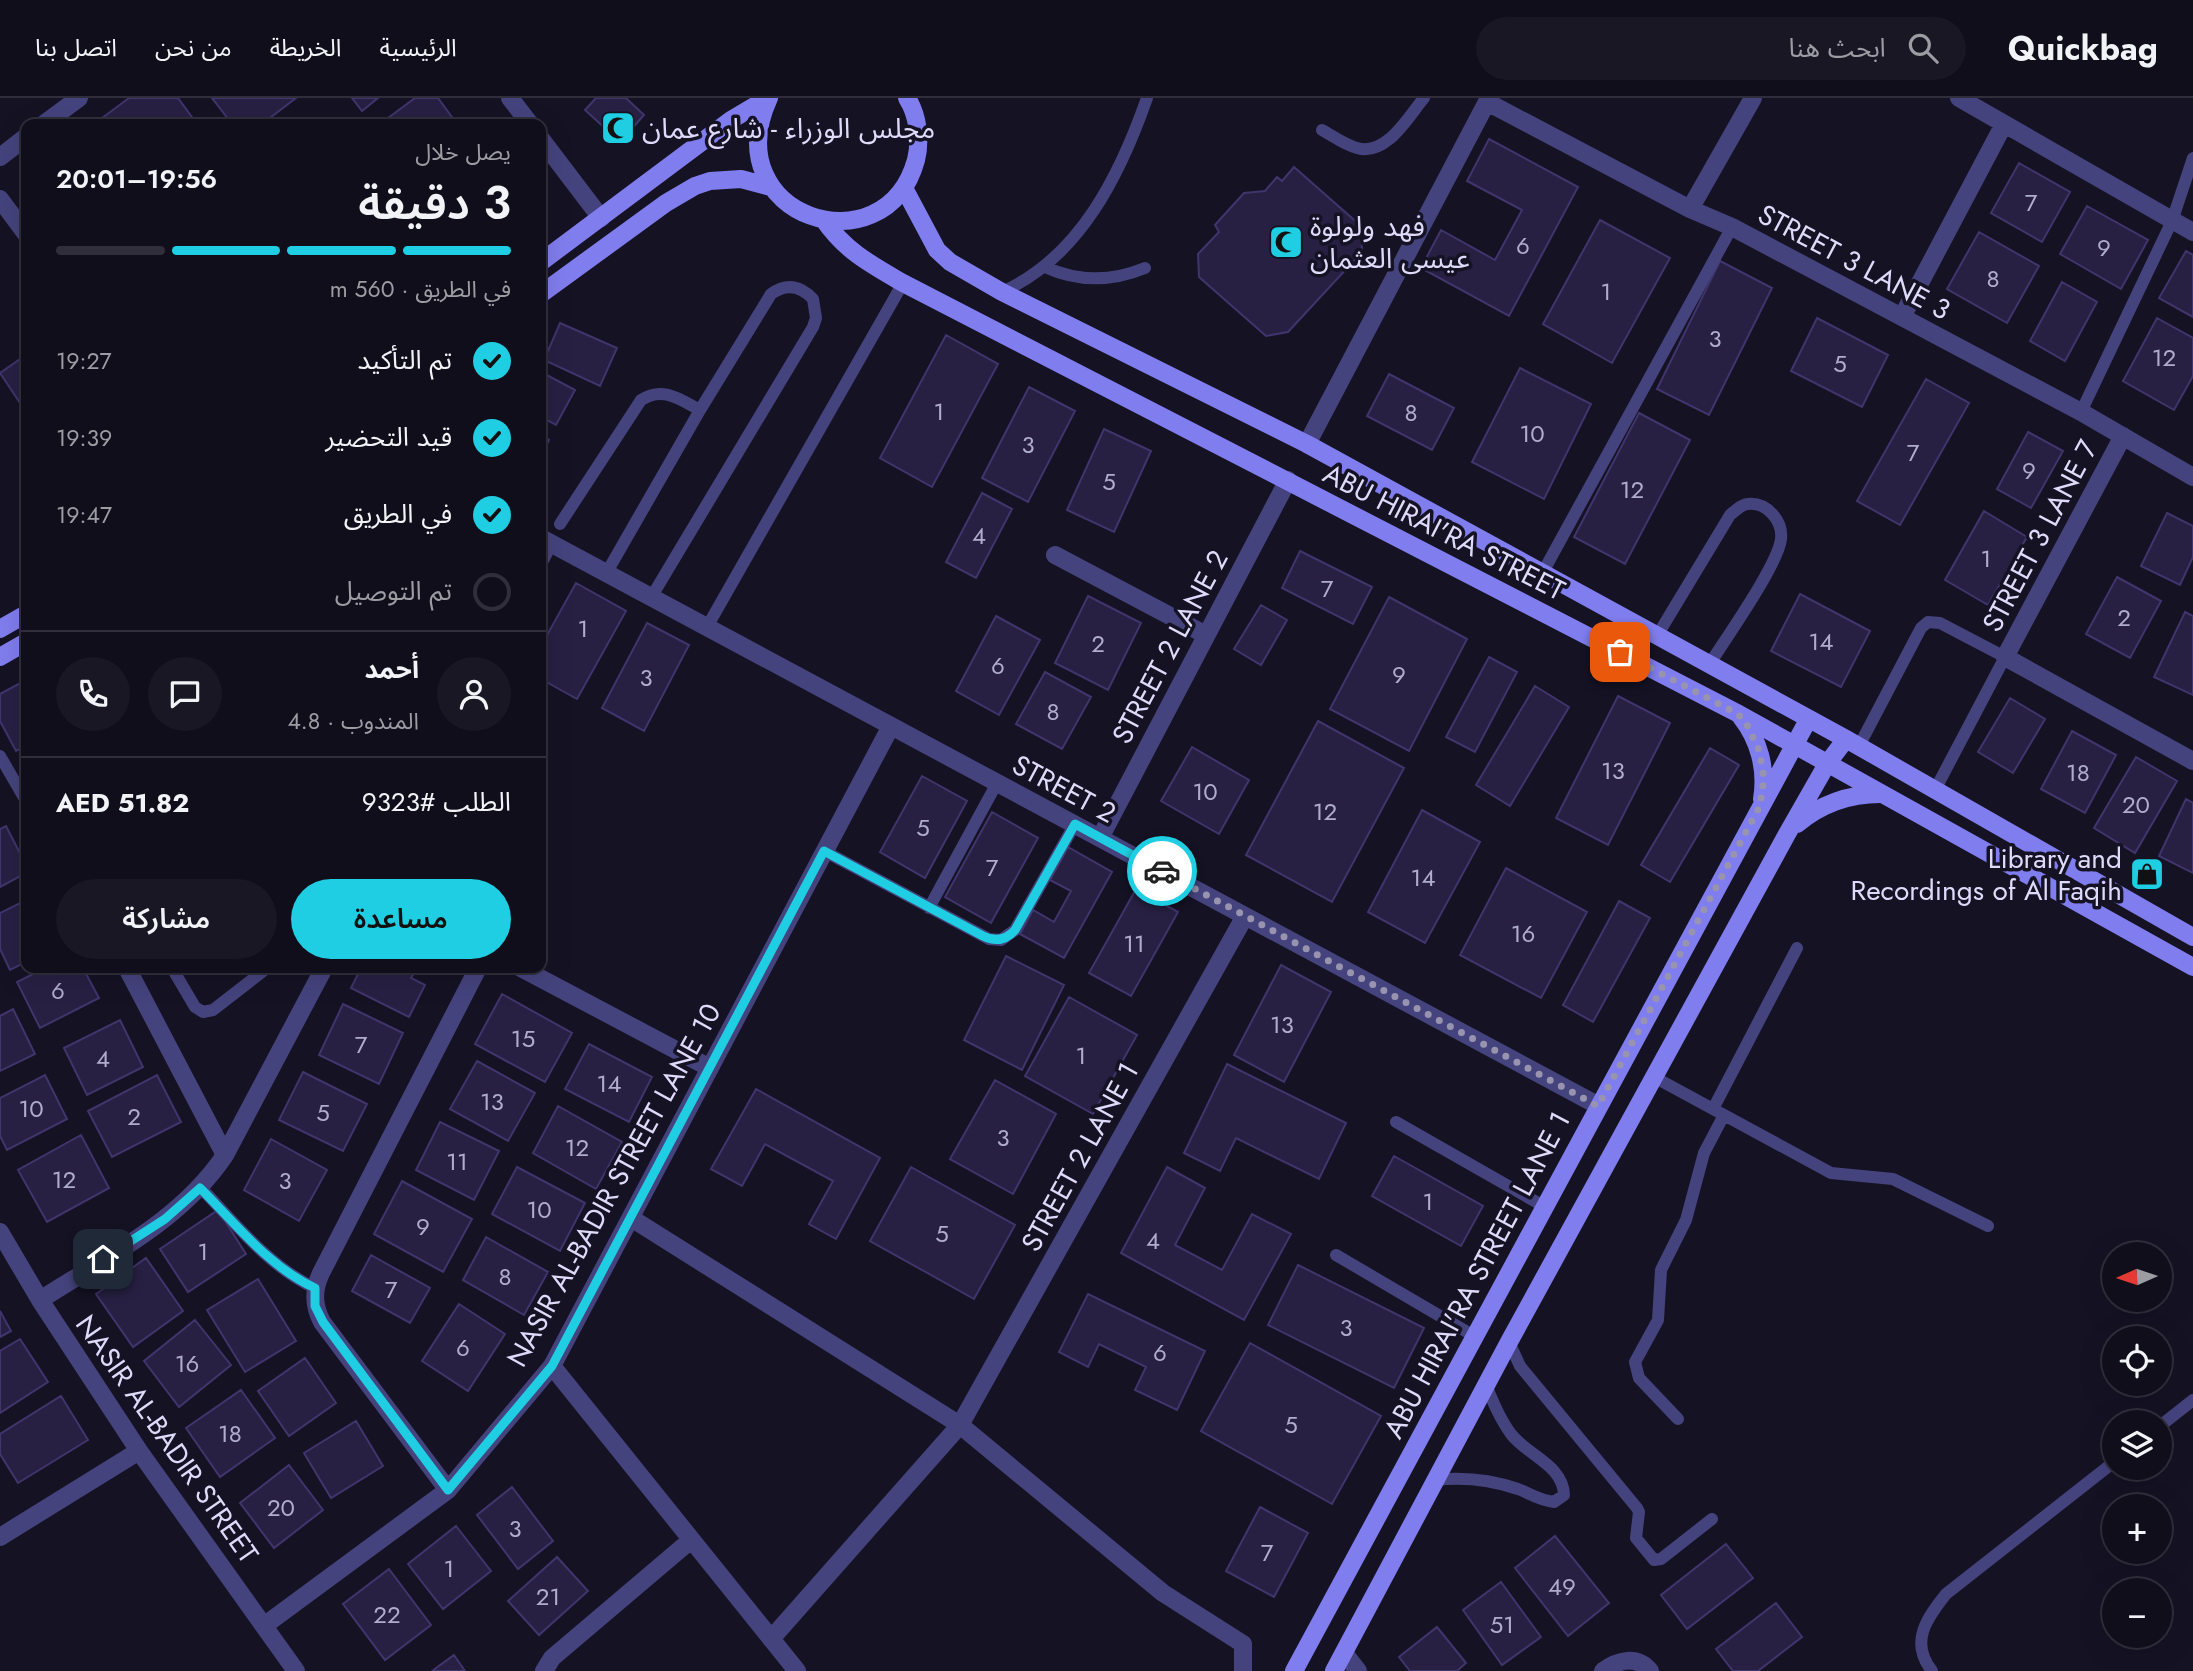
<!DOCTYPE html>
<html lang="ar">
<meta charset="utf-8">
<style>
body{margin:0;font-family:Jost,"Noto Sans Arabic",sans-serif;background:#191724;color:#f1f3f6;direction:rtl;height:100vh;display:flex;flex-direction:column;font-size:26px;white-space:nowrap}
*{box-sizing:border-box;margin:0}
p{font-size:23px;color:#9c9ca3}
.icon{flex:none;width:38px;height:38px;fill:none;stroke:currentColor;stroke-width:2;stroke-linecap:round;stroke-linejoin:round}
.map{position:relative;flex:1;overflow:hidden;direction:ltr}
.details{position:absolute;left:21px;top:21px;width:525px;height:854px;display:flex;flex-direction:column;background:#100e1b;border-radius:14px;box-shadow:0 7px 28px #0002,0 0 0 2px #302e3a;direction:rtl}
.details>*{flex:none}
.needle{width:46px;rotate:267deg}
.buttons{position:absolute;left:2102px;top:1144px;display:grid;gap:14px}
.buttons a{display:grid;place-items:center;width:70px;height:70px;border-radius:50%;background:#100e1b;box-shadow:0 7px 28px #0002,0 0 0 2px #302e3a;font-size:35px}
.pin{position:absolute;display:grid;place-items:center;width:60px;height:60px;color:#fff;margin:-30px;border-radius:14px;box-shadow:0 4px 10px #0006}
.courier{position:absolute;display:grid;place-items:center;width:70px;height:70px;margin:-35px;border:5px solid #1fcee2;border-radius:50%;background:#fff;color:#222;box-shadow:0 2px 9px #0007}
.overview em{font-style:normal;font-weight:600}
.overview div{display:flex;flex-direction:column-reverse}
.overview{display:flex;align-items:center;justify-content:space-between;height:119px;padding:0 35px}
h1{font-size:46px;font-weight:600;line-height:52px}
.bar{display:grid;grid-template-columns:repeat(4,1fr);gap:10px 7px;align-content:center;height:84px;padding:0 35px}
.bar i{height:9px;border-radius:5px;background:#302e3a}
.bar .current{background:#1fcee2}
.bar p{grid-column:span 4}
.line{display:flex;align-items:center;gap:18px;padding:0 35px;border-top:2px solid #302e3a}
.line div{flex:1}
.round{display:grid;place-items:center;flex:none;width:74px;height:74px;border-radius:37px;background:#191724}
ol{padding:0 35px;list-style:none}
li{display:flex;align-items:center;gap:21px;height:77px}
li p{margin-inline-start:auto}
li .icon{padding:7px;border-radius:50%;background:#1fcee2;color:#111;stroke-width:4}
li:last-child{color:#9c9ca3}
li i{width:38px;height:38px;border:4px solid #302e3a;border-radius:50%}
.button{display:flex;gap:14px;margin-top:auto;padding:14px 35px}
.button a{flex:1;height:80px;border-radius:42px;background:#1fcee2;color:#111;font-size:28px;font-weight:600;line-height:80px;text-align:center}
.button a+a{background:#191724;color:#f1f3f6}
header{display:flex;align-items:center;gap:42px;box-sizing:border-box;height:98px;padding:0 35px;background:#100e1b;border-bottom:2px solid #302e3a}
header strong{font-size:33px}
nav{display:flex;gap:38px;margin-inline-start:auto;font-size:24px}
.search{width:490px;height:63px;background:#191724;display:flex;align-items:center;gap:18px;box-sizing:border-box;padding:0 24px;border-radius:38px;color:#9c9ca3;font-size:26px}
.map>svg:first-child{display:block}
.building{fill:#272043;stroke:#40356c;stroke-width:2}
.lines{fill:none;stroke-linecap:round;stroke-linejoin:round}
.lane{stroke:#45437d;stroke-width:12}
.street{stroke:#45437d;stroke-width:18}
.secondary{stroke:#807dee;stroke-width:18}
.done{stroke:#9894af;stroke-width:7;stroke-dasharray:0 12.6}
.route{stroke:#1fcee2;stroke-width:9}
.labels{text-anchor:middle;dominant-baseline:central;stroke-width:7;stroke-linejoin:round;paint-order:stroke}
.number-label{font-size:24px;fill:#b0accc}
.poi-label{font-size:28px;fill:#dedafa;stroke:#151224;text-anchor:start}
.street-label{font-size:28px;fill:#dedafa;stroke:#151224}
</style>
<header>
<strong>Quickbag</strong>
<div class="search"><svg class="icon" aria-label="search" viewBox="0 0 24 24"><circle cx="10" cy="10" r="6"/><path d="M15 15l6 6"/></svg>ابحث هنا</div>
<nav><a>الرئيسية</a><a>الخريطة</a><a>من نحن</a><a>اتصل بنا</a></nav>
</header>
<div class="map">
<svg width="2193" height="1573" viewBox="0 0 2193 1573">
<rect width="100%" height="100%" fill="#151224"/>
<path class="building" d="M129,0h49l19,26h-103z
M212,0h84l-34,26h-30z
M352,0h26l-16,13z
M415,0h23l19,26h-77z
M596,0h30l18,17 -24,27 -35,-32z
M1489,41l89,48 -69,129 -88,-48 20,-38 54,30 27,-50 -55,-29z
M2019,65l51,29 -28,50 -51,-29z
M1294,69l67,59 1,26 -74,80 -22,4 -67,-59 -1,-23 21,-22 -4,-7 29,-32 21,-2 12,-14 5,4z
M2087,108l61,34 -27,49 -61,-35z
M1600,122l70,38 -58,105 -69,-39z
M1979,134l60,34 -32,57 -60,-34z
M2186,153l7,4v62l-34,-19z
M1720,163l52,27 -63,127 -52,-26z
M2062,184l35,20 -32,59 -35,-20z
M1817,220l71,37 -26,52 -71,-36z
M2157,220l36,20v38l-19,34 -51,-29z
M560,225l57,25 -17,38 -56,-26z
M946,237l52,29 -66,123 -52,-29z
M26,257v53l-2,1 -24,-36z
M1520,270l71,36 -47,95 -72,-37z
M541,274l34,18 -19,35 -15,-8z
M1389,276l65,34 -22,42 -65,-34z
M1926,281l43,24 -69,122 -43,-24z
M1029,289l46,24 -47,91 -46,-24z
M1639,315l51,27 -65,124 -51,-27z
M1104,331l47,22 -37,81 -47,-22z
M2028,334l35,19 -32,57 -34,-19z
M541,337l8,5 -8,17z
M982,395l30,16 -36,69 -30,-16z
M1984,413l43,26 -39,68 -43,-25z
M2167,415l26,13v31l-13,28 -39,-19z
M1300,453l72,36 -19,37 -71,-36z
M2117,479l44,24 -31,57 -44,-24z
M576,485l50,28 -49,88 -36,-20v-33z
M1800,496l70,37 -29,56 -70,-36z
M1088,498l53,27 -33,67 -53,-27z
M1389,499l78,42 -58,112 -79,-42z
M1261,507l26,15 -26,45 -27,-16z
M2185,514l8,4v79l-39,-18z
M996,518l44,24 -41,75 -43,-24z
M647,525l42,22 -45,86 -42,-23z
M1489,559l28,15 -42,80 -29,-15z
M1045,574l46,25 -29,52 -46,-25z
M26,582v66l-10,5 -16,-30v-27z
M1535,588l34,21 -59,99 -34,-21z
M1618,598l52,27 -62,122 -52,-27z
M2010,600l35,21 -32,54 -35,-21z
M1318,623l86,47 -72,134 -86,-47z
M2072,633l44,24 -31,58 -44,-24z
M1192,649l57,33 -30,54 -58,-33z
M1710,650l29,17 -69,117 -29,-17z
M2136,659l41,24 -42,72 -41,-25z
M922,678l45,25 -42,77 -45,-26z
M2186,701l7,4v70l-34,-17z
M1422,712l58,32 -55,101 -57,-31z
M992,714l46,26 -47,85 -46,-26z
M6,728l20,39v8l-26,14v-58z
M1068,749l44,25 -48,86 -44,-24 13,-24 21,12 17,-31 -21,-11z
M1506,770l81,44 -46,86 -81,-43z
M1136,791l42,23 -47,84 -42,-23z
M26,802v62l-16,8 -10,-21v-36z
M1619,803l31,17 -57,104 -30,-17z
M1006,858l58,29 -42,85 -58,-30z
M1281,867l50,27 -47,90 -50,-27z
M45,870h38l16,30 -59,30 -23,-46z
M361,870h56l-6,10 14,7 -16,32 -58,-29z
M502,896l70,39 -27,49 -70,-38z
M1069,899l68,38 -44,79 -68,-38z
M343,906l60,29 -24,51 -60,-29z
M13,911l22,45 -35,17v-55z
M120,922l23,47 -56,28 -23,-47z
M589,946l63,33 -23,45 -64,-33z
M477,963l58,32 -27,48 -58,-32z
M1227,966l119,59 -27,56 -83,-41 -16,33 -36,-18z
M303,974l64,32 -24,47 -64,-31z
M45,977l22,44 -60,31 -7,-14v-38z
M157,977l24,47 -69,35 -24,-46z
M995,982l61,34 -43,80 -63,-35z
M756,991l124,69 -44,81 -27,-15 24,-43 -68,-37 -23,42 -31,-17z
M558,1008l64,36 -26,47 -63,-36z
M440,1024l59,29 -25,49 -58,-30z
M81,1037l28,53 -62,34 -29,-52z
M271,1041l56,31 -28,51 -55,-31z
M1394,1058l89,50 -22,40 -89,-50z
M517,1069l68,36 -25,48 -68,-37z
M911,1069l104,58 -41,74 -104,-58z
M1167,1069l38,21 -30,57 47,25 30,-56 39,20 -47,86 -123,-67z
M402,1083l70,38 -29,53 -69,-38z
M218,1112l28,44 -58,38 -28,-43z
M486,1139l62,35 -24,43 -61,-35z
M371,1157l59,33 -20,35 -58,-32z
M146,1160l37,53 -50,36 -37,-53z
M1298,1167l126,63 -30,60 -126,-63z
M258,1181l38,62 -51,31 -38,-62z
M1088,1196l117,57 -28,59 -42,-20 11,-23 -47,-23 -11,23 -29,-15z
M459,1206l46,30 -37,57 -46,-30z
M0,1213l11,20 -11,6z
M195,1222l36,45 -52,42 -35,-46z
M20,1241l28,43 -48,31v-62z
M1250,1245l131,73 -49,88 -131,-73z
M305,1260l31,45 -47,33 -31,-45z
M241,1292l34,48 -55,39 -34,-49z
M61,1298l27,44 -70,43 -18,-29v-20z
M356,1323l27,45 -52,32 -27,-45z
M289,1367l34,45 -49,38 -34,-45z
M512,1389l41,54 -35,28 -41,-54z
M1260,1409l48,26 -34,64 -48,-26z
M456,1428l35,45 -48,38 -35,-45z
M1555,1438l54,67 -41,33 -53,-68z
M1726,1446l27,34 -66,51 -26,-34z
M557,1459l31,34 -49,44 -31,-34z
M389,1471l42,56 -46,35 -42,-56z
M1501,1484l40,55 -39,28 -39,-55z
M1776,1505l26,34 -44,34h-25l-17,-22z
M1437,1529l29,36 -9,8h-47l-11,-14z
M454,1557l11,16h-33z"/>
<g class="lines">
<path class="lane" d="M1322,32c11,6 23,15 35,18 29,9 51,-31 67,-50
M1045,169c33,15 66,15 100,1
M1002,194c78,-35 118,-117 145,-194
M2081,314l91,-191 21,-63
M560,426l81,-124c22,-14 38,-1 59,10
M607,474l93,-162 71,-116c15,-11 29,-9 42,5l3,19 -3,9 -161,269
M1543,474l189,-345
M707,529l196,-344
M1657,538l73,-121c5,-4 12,-11 18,-11 19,-2 35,17 33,35 -3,26 -55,99 -72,126
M1859,648l62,-118 7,-6 12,1 65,34 -70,133
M0,658l26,45
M824,753l165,88 12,1 14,-10 60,-106
M929,810l68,-125
M172,870l23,39 8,5 10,-2 54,-42
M1654,979l177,96 62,6 95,47
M1713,1011l84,-161
M1396,1024l149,85
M200,1089c35,36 69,80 115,101
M1336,1157l138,81
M1509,1244l11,24 117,142 2,4 -3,26 18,22 7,-1 51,-40
M1678,1321l-39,-41 -4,-16 23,-42 3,-50 25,-50 18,-67 20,-38
M2160,1328l33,-26
M1436,1382c27,-3 55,0 82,9 13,5 20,11 36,13l10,-7c-1,-30 -36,-39 -53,-61 -11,-15 -18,-32 -25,-49
M1932,1573c-23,-29 -5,-53 14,-77l168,-132"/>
<path class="street" d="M510,0l20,26
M1959,0l234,134
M1487,4l203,107 42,18 349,185 112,65
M44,26l35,-26
M541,41l60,79
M0,59l26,-20
M0,101l26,35
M1690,111l63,-111
M1902,219l102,-193
M2123,338l-118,221 188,104
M1307,346l182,-346
M541,440l1058,568
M1055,457l151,80
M541,460l8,-16
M1100,740l188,-358
M127,870l98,187
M521,870l189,100
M631,1120l329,207 203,168 80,51v27
M0,1134l40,68 99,151 157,220
M40,1202c65,-42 141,-79 185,-145l99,-187
M552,1268l245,305
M448,1392l-126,-168c-9,-17 -9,-32 -1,-49l157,-305
M0,1439l139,-86
M265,1527l183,-135 104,-124 339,-640
M771,1541l189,-214 285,-509
M1344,1555l14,18
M544,1573l8,-13 139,-118
M1603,1573c15,-11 34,-16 47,0"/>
<path class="secondary" d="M769,0c-55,119 116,174 147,62 5,-20 2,-45 -9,-62
M904,90l33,62 13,12 52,30 305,152 539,295 347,198
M824,122c21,31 48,45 79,63l836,431 454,253
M541,164l190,-142 37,-22
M541,196l125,-91 29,-17 15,-5 31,-2 30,8
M0,531l26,-15
M0,559l26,-15
M1741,619c18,23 26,52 21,82
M1797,726c24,-20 52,-30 83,-30
M1294,1573l514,-951
M1334,1573l175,-329 278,-508 40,-70 19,-25"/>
</g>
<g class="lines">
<path class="done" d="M1162,773l436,235 162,-300 4,-28 -5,-28 -12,-25 -9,-11 -118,-62"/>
<path class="route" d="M103,1161l62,-40 35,-31c36,36 69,79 115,100v18l8,16 125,168 104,-124 272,-515 159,85c12,6 23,4 32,-6l60,-106 87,47"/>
</g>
<defs>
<g id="mosque-square" transform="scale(1.75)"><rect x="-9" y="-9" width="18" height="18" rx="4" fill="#1fcee2" stroke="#151224"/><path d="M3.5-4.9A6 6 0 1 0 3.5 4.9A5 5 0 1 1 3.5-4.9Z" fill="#111"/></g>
<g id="shop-square" transform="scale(1.75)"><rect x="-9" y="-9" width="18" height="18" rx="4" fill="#1fcee2" stroke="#151224"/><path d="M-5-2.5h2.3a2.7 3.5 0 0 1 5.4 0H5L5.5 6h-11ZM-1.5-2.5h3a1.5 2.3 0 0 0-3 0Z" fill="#111"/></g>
</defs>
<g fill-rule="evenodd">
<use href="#mosque-square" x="618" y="30"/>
<use href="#mosque-square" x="1286" y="144"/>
<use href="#shop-square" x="2147" y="776"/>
</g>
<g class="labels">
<g class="number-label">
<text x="2031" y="104">7</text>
<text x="1523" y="147">6</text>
<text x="2104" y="149">9</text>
<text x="1993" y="180">8</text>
<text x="1606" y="193">1</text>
<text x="1715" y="240">3</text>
<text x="2164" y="259">12</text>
<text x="1840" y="265">5</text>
<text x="939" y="313">1</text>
<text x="1411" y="314">8</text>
<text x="1532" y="335">10</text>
<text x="1028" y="346">3</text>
<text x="1913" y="354">7</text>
<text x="2029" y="372">9</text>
<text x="1109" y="383">5</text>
<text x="1632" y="391">12</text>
<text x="979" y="437">4</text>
<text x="1986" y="460">1</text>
<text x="1327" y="490">7</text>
<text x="2124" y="519">2</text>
<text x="583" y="530">1</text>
<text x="1821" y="543">14</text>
<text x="1098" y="545">2</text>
<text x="998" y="567">6</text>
<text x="1399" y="576">9</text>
<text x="646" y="579">3</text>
<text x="1053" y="613">8</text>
<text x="1613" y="672">13</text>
<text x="2078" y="674">18</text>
<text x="1205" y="693">10</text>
<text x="2136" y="706">20</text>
<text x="1325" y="713">12</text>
<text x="923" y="729">5</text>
<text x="992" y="769">7</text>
<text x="1423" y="779">14</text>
<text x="1523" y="835">16</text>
<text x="1134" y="845">11</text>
<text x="58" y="892">6</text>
<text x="1282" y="926">13</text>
<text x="523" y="940">15</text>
<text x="361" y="946">7</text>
<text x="1081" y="957">1</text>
<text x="103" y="960">4</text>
<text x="609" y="985">14</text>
<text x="492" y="1003">13</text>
<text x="31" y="1010">10</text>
<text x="323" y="1014">5</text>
<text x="134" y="1018">2</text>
<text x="1003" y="1039">3</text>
<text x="577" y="1049">12</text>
<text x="457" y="1063">11</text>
<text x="64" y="1081">12</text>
<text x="285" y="1082">3</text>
<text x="1428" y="1103">1</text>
<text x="539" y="1111">10</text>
<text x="423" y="1128">9</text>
<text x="942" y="1135">5</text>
<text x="1153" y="1142">4</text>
<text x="203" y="1153">1</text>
<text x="505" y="1178">8</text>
<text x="391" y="1191">7</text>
<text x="1346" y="1229">3</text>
<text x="463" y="1249">6</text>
<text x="1160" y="1254">6</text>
<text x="187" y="1265">16</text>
<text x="1291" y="1326">5</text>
<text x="230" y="1335">18</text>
<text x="281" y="1409">20</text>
<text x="515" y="1430">3</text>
<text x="1267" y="1454">7</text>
<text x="449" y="1470">1</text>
<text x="1562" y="1488">49</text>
<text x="548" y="1498">21</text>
<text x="387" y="1516">22</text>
<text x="1502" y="1526">51</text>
</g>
<g class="poi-label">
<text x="642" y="30">مجلس الوزراء - شارع عمان</text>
<text x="1310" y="128">فهد ولولوة<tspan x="1310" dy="32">عيسى العثمان</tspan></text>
<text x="2122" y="760" text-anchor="end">Library and<tspan x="2122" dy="32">Recordings of Al Faqih</tspan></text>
</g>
<g class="street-label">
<text transform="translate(1854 164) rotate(28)">STREET 3 LANE 3</text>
<text transform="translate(1444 434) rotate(27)">ABU HIRAI'RA STREET</text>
<text transform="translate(2040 438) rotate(-62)">STREET 3 LANE 7</text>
<text transform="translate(1170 549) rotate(-62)">STREET 2 LANE 2</text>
<text transform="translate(1064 691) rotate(28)">STREET 2</text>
<text transform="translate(1080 1059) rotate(-61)">STREET 2 LANE 1</text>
<text transform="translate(614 1087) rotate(-61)">NASIR AL-BADIR STREET LANE 10</text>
<text transform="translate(1477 1177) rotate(-62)">ABU HIRAI'RA STREET LANE 1</text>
<text transform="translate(167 1341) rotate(55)">NASIR AL-BADIR STREET</text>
</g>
</g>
</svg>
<div class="buttons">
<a><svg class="needle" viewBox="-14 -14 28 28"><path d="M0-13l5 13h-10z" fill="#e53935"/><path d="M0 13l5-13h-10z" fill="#9c9ca3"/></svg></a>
<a><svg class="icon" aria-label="locate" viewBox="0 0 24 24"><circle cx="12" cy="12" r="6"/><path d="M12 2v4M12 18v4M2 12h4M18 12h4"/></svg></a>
<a><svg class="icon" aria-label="layers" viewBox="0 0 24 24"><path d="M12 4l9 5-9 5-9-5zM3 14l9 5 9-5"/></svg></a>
<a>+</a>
<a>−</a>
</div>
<div class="pin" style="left:1620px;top:554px;background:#ea580c"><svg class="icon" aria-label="bag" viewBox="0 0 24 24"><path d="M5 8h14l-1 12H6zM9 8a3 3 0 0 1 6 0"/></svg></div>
<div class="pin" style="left:103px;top:1161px;background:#1f2937"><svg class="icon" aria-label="home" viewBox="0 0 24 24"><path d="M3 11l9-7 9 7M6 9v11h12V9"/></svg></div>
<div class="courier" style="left:1162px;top:773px"><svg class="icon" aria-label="car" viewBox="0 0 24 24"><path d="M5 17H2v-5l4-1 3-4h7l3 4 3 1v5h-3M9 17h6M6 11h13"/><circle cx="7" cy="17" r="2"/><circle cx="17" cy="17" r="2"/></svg></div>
<section class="details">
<div class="overview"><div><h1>3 دقيقة</h1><p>يصل خلال</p></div><em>19:56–20:01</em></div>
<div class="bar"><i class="current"></i><i class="current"></i><i class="current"></i><i></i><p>في الطريق · 560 m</p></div>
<ol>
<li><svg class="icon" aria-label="check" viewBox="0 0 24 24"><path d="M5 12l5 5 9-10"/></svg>تم التأكيد<p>19:27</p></li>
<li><svg class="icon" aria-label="check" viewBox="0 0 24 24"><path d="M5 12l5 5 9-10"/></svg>قيد التحضير<p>19:39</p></li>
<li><svg class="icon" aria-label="check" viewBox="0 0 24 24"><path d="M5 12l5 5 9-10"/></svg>في الطريق<p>19:47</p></li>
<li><i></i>تم التوصيل</li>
</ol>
<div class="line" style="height:126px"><a class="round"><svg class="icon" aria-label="person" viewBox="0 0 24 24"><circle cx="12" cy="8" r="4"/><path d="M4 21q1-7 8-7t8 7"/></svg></a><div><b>أحمد</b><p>المندوب · 4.8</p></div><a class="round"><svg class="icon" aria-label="chat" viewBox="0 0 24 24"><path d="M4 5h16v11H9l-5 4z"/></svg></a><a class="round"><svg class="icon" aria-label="phone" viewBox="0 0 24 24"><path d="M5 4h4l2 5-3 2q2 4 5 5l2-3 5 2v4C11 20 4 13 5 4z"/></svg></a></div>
<div class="line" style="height:91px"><div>الطلب #9323</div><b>AED 51.82</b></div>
<div class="button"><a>مساعدة</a><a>مشاركة</a></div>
</section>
</div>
